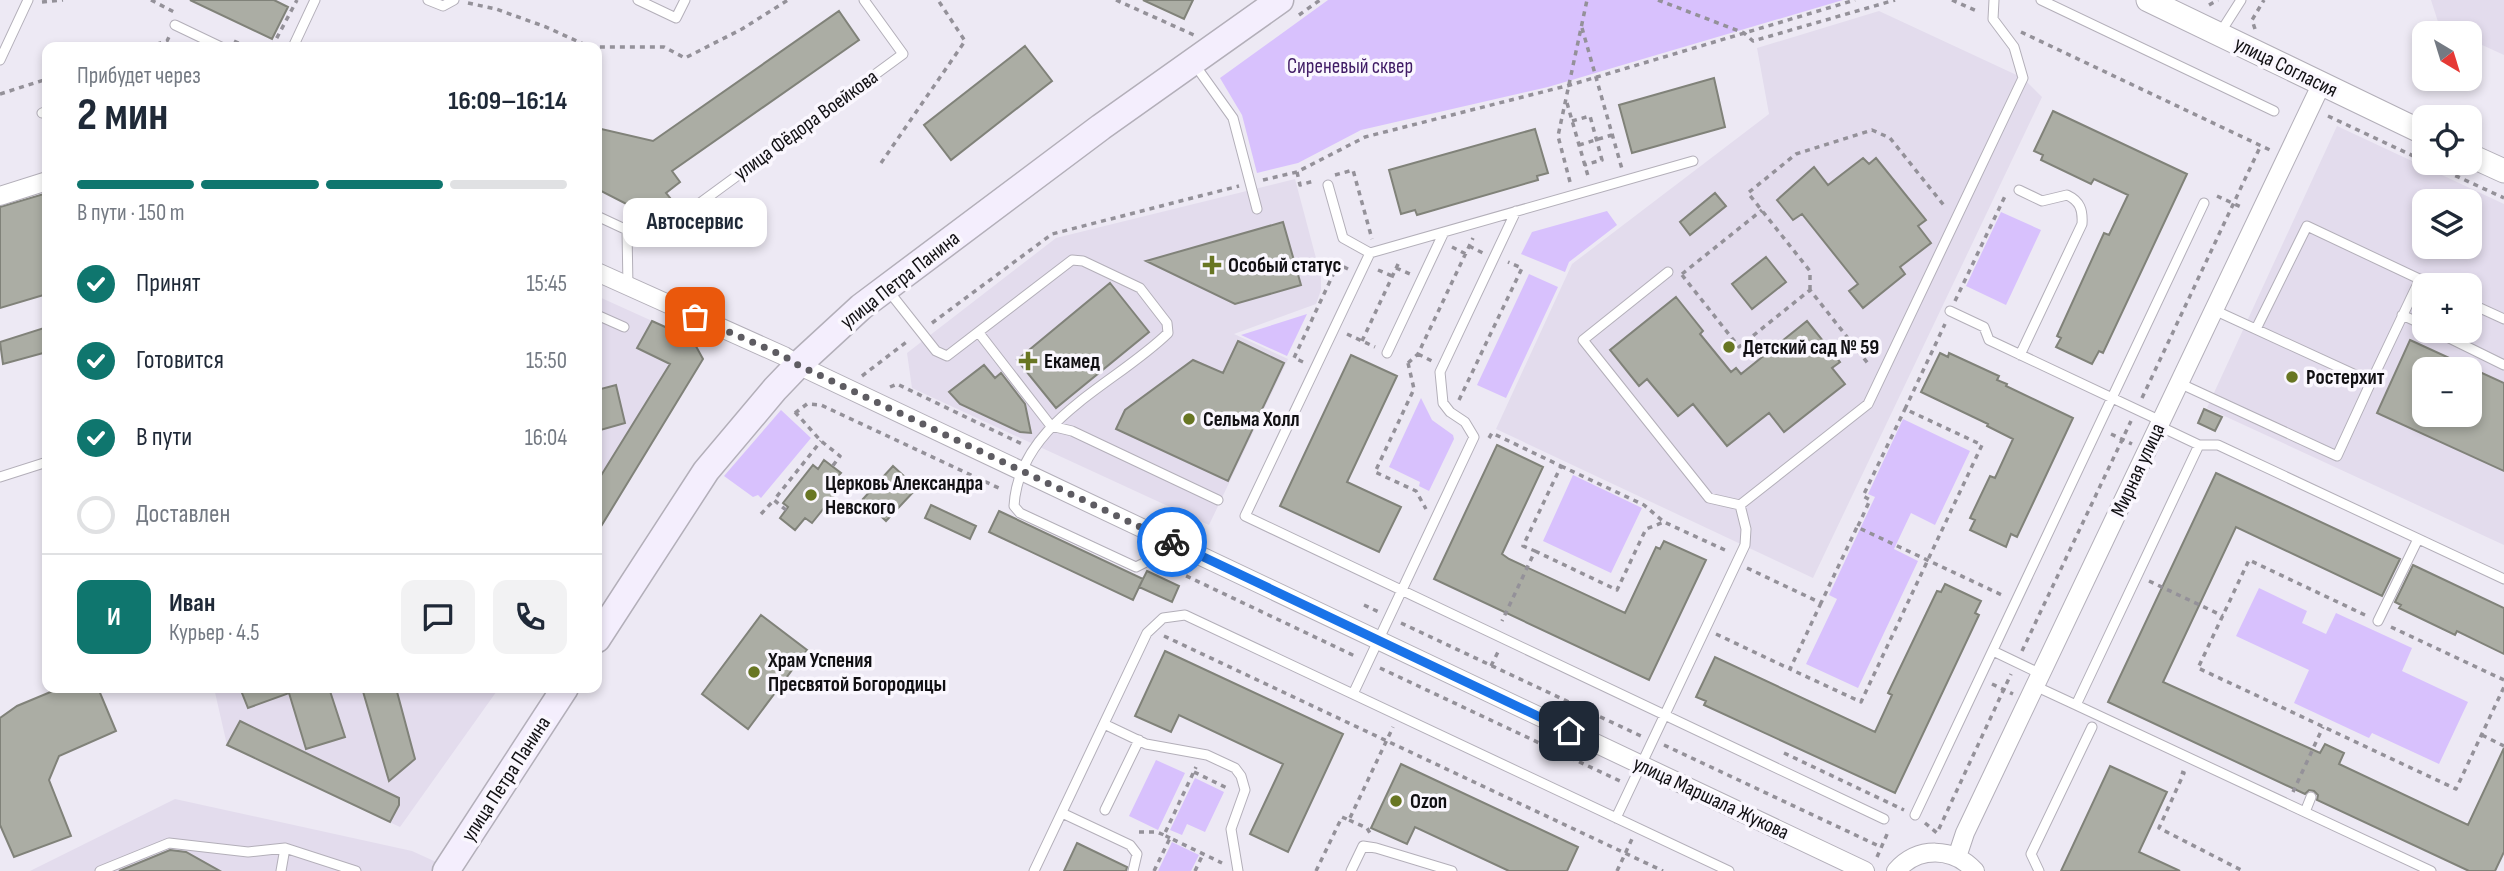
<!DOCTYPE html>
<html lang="ru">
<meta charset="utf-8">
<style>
body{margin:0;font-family:"Sofia Sans Condensed",sans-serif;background:#f2f2f3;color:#1f2937;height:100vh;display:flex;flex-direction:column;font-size:26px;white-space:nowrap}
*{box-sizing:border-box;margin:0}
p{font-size:23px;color:#747a83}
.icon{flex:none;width:38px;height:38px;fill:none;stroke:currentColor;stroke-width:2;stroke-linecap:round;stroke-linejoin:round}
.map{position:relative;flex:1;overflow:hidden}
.details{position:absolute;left:42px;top:42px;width:560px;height:651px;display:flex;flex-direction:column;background:#fff;border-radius:14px;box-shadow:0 4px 10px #0003}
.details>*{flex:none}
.needle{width:46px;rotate:142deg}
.controls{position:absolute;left:2412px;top:21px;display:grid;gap:14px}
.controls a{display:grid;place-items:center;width:70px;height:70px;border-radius:14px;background:#fff;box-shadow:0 4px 10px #0003;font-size:35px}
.pin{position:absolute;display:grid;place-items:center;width:60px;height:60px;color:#fff;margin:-30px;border-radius:14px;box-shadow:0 4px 10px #0006}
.courier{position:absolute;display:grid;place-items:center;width:70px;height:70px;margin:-35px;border:5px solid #1a73e8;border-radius:50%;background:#fff;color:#222;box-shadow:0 2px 9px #0007}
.bubble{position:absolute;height:49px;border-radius:14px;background:#fff;box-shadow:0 4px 10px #0003;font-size:23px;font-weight:700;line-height:49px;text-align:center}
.headline em{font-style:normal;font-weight:700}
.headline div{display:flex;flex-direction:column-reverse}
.headline{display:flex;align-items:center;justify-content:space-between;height:119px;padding:0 35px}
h1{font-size:46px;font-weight:700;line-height:52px}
.bar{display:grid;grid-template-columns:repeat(4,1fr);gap:10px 7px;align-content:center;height:84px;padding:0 35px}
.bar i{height:9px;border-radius:5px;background:#e0e1e3}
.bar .on{background:#0f766e}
.bar p{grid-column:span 4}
.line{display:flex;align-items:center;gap:18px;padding:0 35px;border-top:2px solid #e0e1e3}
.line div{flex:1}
.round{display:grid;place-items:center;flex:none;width:74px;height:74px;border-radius:14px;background:#f2f2f3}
ol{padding:0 35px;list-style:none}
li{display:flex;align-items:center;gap:21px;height:77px}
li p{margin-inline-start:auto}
li .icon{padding:7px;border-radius:50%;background:#0f766e;color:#fff;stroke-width:4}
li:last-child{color:#747a83}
li i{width:38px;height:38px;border:4px solid #e0e1e3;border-radius:50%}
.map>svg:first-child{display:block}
.built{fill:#e3dced;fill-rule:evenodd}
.green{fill:#d8c1fd}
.building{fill:#abada4;stroke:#808279;stroke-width:2;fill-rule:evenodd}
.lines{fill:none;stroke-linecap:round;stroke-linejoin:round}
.service-casing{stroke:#b3afb9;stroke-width:11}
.minor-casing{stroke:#b3afb9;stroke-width:20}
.tertiary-casing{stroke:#b3afb9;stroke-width:25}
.secondary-casing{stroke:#b3afb9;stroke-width:29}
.path{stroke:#949199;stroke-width:3.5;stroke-dasharray:5 5;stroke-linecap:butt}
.service{stroke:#fff;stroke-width:9}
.minor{stroke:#fff;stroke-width:18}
.tertiary{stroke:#fff;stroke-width:23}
.secondary{stroke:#f4eefd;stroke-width:26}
.done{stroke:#5e5c62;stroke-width:7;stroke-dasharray:0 12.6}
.route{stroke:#1a73e8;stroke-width:9}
.poi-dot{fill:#687623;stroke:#faf7fe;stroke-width:2.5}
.labels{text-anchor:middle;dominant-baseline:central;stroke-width:7;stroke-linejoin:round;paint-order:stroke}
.park-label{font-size:21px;fill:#401c65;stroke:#faf7fe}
.street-label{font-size:21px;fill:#111013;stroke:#faf7fe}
.poi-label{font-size:21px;font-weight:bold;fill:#111013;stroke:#faf7fe;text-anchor:start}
</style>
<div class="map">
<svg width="2504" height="871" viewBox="0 0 2504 871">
<rect width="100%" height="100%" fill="#ede9f4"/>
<path class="built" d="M2431,0h73v55l-35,-16v-6h-12l-18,-8z
M1879,11l144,67 19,19 -229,481 -317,-149 76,-165 197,-150 -12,-66z
M2337,126l167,78v341l-297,-137zM2424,201h45v46h-45zM2424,285h45v46h-45zM2424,369h45v46h-45z
M1295,179l26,98v13l-5,14 -82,30 54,25 -79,166 -297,-137 -5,-35 149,-115z
M597,296l95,43 11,20 -106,174z
M214,688h285l-99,139 -173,-82z
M175,799l237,52 44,20h-426z"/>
<path class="green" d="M1328,0h515l-295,87 -187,43 -63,33 -41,10 -15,-58 -22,-37z
M1607,211l10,14 -48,37 -4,10 -44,-18 11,-22z
M2001,212l40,18 -35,75 -40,-19z
M1529,274l29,13 -52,111 -29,-13z
M1307,314l-20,42 -46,-21z
M1421,398l11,22 21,15 1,4 -25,52 -10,-5 1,-4 -31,-15z
M781,410l30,28 -50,60 -3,-3 -5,2 -29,-21z
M1903,419l67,32 -35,74 -24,-12 -17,36 24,12 -60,127 -52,-24 31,-65 -8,-4 46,-98 -7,-3z
M1573,475l69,33 -31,65 -68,-32z
M2259,588l48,23 -5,12 24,11 10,-21 76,35 -10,23 66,31 -29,62 -67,-31 -3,5 -75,-35 15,-33 -73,-34z
M1156,760l29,13 -27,57 -29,-14z
M1195,778l29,14 -19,40 -18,-8 -5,11 -12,-5z
M1172,842l27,13 -8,16h-33z"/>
<path class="building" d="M190,0h84l14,7 -16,32z
M1143,0h50l-9,19z
M839,11l20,29 -187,131 8,11 -14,11 5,6 -17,13 -3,-4 -7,5 -47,-24v-61l56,13z
M1025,46l27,35 -101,79 -27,-35z
M1714,78l11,49 -93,26 -13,-48z
M2053,111l134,63 -84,179 -4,-2 -7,13 -36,-17 5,-9 -4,-2 47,-103 5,2 19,-40 -34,-16 -3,5 -50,-24 2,-5 -9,-4z
M1535,129l13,44 -11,3 1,4 -121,35 -2,-5 -14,4 -12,-44z
M1863,158l6,6 7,-6 50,62 -8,6 13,17 -31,24 5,7 -42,34 -14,-17 9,-7 -56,-70 -9,6 -16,-20 37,-33 14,18z
M47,193v101l-47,14v-101z
M1715,193l11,13 -36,29 -10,-13z
M1283,222l18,63 -66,19 -89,-43z
M1766,257l20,25 -34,27 -20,-25z
M1110,283l39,49 -93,76 -39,-48z
M1676,297l27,34 -3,3 31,38 5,-4 5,6 66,-53 33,41 -8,6 13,16 -61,48 -15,-19 -42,33 -34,-42 -15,12 -31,-37 -8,7 -29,-36z
M652,321l40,18 11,20 -106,174v-51l73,-118 -33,-16z
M47,327v25l-44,12 -3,-22z
M2410,340l94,43v88l-127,-58zM2424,369h45v46h-45z
M1238,341l46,22 -56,118 -112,-52 9,-19 68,-50 30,13z
M1940,353l8,4 1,-4 50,23 -2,4 10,4 -1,2 67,32 -56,119 -6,-3 -5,13 -36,-17 5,-10 -5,-2 20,-42 5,2 18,-39 -26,-13 1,-2 -67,-32z
M1351,355l46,21 -50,106 54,25 -22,45 -99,-46z
M984,365l11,13 6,-5 24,31 6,29 -11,-1 -60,-28 -11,-12z
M616,385l9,38 -28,8v-41z
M2204,409l18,8 -7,14 -17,-8z
M1497,445l46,22 -41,87 7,5 116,54 31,-66 4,2 4,-8 42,19 -57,120 -215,-101z
M824,460l17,13 -8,9 7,6 -28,35 -7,-5 -10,12 -15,-12 8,-11 -5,-4 30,-38 5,4z
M893,466l24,22 -31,33 -23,-22z
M2216,473l184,86 -18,37 -146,-69 -73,155 157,71 5,-9 19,9 -5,11 129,61 36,-77v104l-9,19h-26l-152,-71 1,-5 -4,-4 -5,-1 -4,4 -197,-92z
M931,505l45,21 -6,13 -45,-21z
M999,511l144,68 -10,21 -144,-68z
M2413,565l91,43v46l-47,-23 -2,4 -56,-27 2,-3 -6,-3z
M1147,571l32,15 -7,16 -33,-15z
M1945,584l36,17 -6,12 4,2 -84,178 -191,-88 2,-4 -10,-4 19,-40 160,75 17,-37 -4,-2 49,-102 4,1z
M761,615l46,35 -59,79 -46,-35z
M1165,651l178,83 -55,118 -38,-18 33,-70 -104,-49 -8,17 -36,-16z
M60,688h38l18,43 -57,25 -10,24 22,56 -57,21 -14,-32v-107l17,-12z
M240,688h89l16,49 -39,12 -17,-56 -41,15z
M362,688h34l19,71 -26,22z
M240,721l159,77v7l-9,17 -163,-77z
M1401,764l177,83 -11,24h-58l-94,-44 -8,17 -36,-16z
M2110,766l57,26 -28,60 41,19h-119z
M1077,843l50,24 -1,4h-62z
M170,850l16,2 34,19h-101z"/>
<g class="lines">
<g class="service-casing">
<path id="service" d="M428,0l15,6 11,-6
M638,0l38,18 9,-18
M2041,0l233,111
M175,25l46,22
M2220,33l21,-33
M293,47l22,-47
M0,60l28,-60
M1195,65l38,53 24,91
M42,113l5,-2
M1328,185l15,53 27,15 323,-92
M2019,190l23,11 25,-6c13,6 16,15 15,29l-62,131
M597,216l30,14 39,-2 237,-174 -39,-54
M627,230l1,57
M1370,253l-125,263 639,303
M1668,272l-85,68 126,158 31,7
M887,289l49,62 11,5 125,-96 11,1 57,27 27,35 1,10c-53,52 -149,88 -154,173l6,7 116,54 8,-4 18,-25
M2469,303l35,16
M2214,310l157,72 49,-103
M1950,311l34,16 5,13 172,81
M597,315l27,12
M2402,315l22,10
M2256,329l51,-103 125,59
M2435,331l69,34
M979,333l72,93 21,5 146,69
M1387,353l57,-121
M2179,383l158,73 34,-74
M2159,426l40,19h19l286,134
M0,477l47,-15
M1740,505l128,-101 155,-326 -9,-31 -21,-28 1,-19
M2378,621l40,-82
M1993,651l48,23
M2035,686l41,19 123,-260
M1353,694l121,-257 -9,-15 -15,-10 -7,-9 -3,-31 76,-161
M2076,705l355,166
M1104,724l42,20 61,11 28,13 6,8 4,14 -14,39 7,42
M1105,810l34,-70
M2305,812l6,-15
M1062,813l68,32 7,9 -4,17
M1915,815l289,-612
M1616,818l129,-273 1,-16 -6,-24
M100,871l69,-28 79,9 37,-4 71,23
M281,871l4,-23
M1034,871l113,-238 16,-15 22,-3 544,256
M1351,871l12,-25 13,2 76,23
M2039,871l-8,-17 61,-127"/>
</g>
<g class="minor-casing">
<path id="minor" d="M0,196l47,-15
M597,272l187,84 14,9 1067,506
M1957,857l8,-24 356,-748
M1896,871c22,-25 57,-24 79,0"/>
</g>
<g class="tertiary-casing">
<path id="tertiary" d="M2148,0l276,133
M2469,155l35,16"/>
</g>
<g class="secondary-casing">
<path id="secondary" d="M597,639l109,-168 69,-82 23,-24 63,-58 240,-180 179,-127
M446,871l119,-183"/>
</g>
<path class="path" d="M151,0l23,12
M1116,0l78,35
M1658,0l86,33 9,8 142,-41
M1952,0l27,12
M42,2l21,-2
M468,3l28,6 50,18 44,20h74l21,11 57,-29 46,-29
M2209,5l9,-5
M1299,15l21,-15
M1582,28l40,141
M2255,29l-3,-9 12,-20
M2021,32l249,118
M234,41l13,6
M147,47l20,-6 3,-6
M272,47l25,-47
M0,94l47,-15
M1567,103l21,73
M2328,116l96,45
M1572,121l18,-5 12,44 -18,5
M1579,145l33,-10
M881,163l84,-122 -27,-41
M2428,163l76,35
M1297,172l3,13 14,-4
M1335,175l18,-5 19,69
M1263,180l34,-8 68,-35 205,-52 285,-85
M1570,182l-12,-46 29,-136
M2217,196l24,11
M1469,246l14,7
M1452,247l14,7
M1396,268l14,6
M1378,270l14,6
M1682,274l80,-64
M1682,275l57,72 71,-57 60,76
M1810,290v-19l-62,-78 48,-39 76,-24 18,8 56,70
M1955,301l51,-107
M932,323l120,-89 187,-48
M1347,334l28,13
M1362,341l38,-81
M1418,354l14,7
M1303,362l-9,-4 44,-94 10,5
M1408,363l6,26 -39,83 41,19 10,18
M1408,363l10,-9 55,-116
M862,376l47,-36
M890,387l7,-3 125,60
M2142,398l119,-253
M1459,400l63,-132 -14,-6
M795,412l26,29 19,15 -8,11
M795,413l12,-9 14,1 182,85
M2111,434l21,10
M1489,438l3,-5 69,33 -38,80 12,5 -33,70
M1561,466l83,39 20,17 63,29
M786,510l-12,-10 47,-59
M761,514l13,-14
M1858,526l12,-26 -7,-4 42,-87
M1535,551l82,39 29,-61 18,-7
M1159,563l198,94
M1747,568l74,35 36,-76 147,69
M2149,581l74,35
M1821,603l-31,66 71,33 121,-257 -77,-36 40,-85
M1364,605l15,7
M2365,615l-116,-55 -51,108 258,121 48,-102
M1401,623l240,113
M2391,627l113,53
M1716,634l74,35
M1164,636l499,235
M2022,651l109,-230
M1491,666l7,-14
M1380,668l240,113
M1992,684l21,10
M2482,735l22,11
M1664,745l217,102
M1784,753l120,57
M1194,772l33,16 3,-1
M2181,772l3,1 -25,55 84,43
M2293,792l30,-65
M1349,820l18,8 3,5
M1925,823l12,10 74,-159
M1139,832h18l7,3
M1170,838l-6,-3 32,-68
M1877,857l11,-25
M1154,871l16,-33 52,25
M1195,871l8,-17
M1316,871l26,-54 7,3 44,-93
M1617,871l15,-32"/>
<use href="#service" class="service"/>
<use href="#minor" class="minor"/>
<use href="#tertiary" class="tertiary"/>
<use href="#secondary" class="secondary"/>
</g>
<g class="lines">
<path class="done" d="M695,317l89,39 14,9 374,177"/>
<path class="route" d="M1172,542l397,189"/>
</g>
<g class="poi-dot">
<path d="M1208.5 254.5h7v7h7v7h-7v7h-7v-7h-7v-7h7z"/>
<circle cx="1729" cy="347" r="7"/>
<path d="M1024.5 350.5h7v7h7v7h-7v7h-7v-7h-7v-7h7z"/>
<circle cx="2292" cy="377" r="7"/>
<circle cx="1189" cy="419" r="7"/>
<circle cx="811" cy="495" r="7"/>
<circle cx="754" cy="672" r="7"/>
<circle cx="1396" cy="801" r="7"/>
</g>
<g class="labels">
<g class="park-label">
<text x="1350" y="66">Сиреневый сквер</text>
</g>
<g class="street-label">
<text transform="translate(2286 67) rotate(26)">улица Согласия</text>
<text transform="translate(806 125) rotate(-36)">улица Фёдора Воейкова</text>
<text transform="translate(900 280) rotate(-38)">улица Петра Панина</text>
<text transform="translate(2138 470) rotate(-65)">Мирная улица</text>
<text transform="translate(506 779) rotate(-57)">улица Петра Панина</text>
<text transform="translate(1711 798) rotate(25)">улица Маршала Жукова</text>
</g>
<g class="poi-label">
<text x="1228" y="265">Особый статус</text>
<text x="1743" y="347">Детский сад № 59</text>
<text x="1044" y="361">Екамед</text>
<text x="2306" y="377">Ростерхит</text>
<text x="1203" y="419">Сельма Холл</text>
<text x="825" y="483">Церковь Александра<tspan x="825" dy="24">Невского</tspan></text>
<text x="768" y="660">Храм Успения<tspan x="768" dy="24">Пресвятой Богородицы</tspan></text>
<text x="1410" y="801">Ozon</text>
</g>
</g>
</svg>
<div class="controls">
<a><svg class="needle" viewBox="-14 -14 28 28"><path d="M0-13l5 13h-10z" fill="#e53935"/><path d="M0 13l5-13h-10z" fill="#747a83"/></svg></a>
<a><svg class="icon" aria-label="locate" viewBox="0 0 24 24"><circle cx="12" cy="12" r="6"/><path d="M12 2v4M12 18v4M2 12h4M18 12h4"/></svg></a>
<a><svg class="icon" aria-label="layers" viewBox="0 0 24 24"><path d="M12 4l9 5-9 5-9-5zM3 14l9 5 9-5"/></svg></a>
<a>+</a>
<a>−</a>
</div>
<div class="pin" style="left:695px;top:317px;background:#ea580c"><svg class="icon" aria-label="bag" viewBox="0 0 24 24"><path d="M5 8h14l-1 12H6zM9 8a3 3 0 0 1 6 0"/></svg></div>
<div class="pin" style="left:1569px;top:731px;background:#1f2937"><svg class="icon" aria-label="home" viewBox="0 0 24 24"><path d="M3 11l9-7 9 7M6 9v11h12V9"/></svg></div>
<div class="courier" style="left:1172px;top:542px"><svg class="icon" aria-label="bike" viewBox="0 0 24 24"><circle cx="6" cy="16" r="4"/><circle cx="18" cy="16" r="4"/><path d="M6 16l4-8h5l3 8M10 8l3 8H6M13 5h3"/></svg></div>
<div class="bubble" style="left:623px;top:198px;width:144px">Автосервис</div>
<section class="details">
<div class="headline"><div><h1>2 мин</h1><p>Прибудет через</p></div><em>16:09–16:14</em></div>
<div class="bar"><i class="on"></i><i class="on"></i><i class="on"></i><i></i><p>В пути · 150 m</p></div>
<ol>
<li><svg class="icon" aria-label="check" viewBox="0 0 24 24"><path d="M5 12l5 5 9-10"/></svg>Принят<p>15:45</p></li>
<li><svg class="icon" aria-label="check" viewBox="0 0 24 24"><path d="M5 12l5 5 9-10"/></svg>Готовится<p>15:50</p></li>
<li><svg class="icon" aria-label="check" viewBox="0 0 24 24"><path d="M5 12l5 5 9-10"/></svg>В пути<p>16:04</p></li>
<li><i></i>Доставлен</li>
</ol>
<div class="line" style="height:126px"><b class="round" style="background:#0f766e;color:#fff">И</b><div><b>Иван</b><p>Курьер · 4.5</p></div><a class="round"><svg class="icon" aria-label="chat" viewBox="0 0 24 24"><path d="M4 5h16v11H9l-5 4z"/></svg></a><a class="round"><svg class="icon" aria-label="phone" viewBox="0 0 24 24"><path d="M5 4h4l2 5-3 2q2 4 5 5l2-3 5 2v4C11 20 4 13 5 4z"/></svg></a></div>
</section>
</div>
